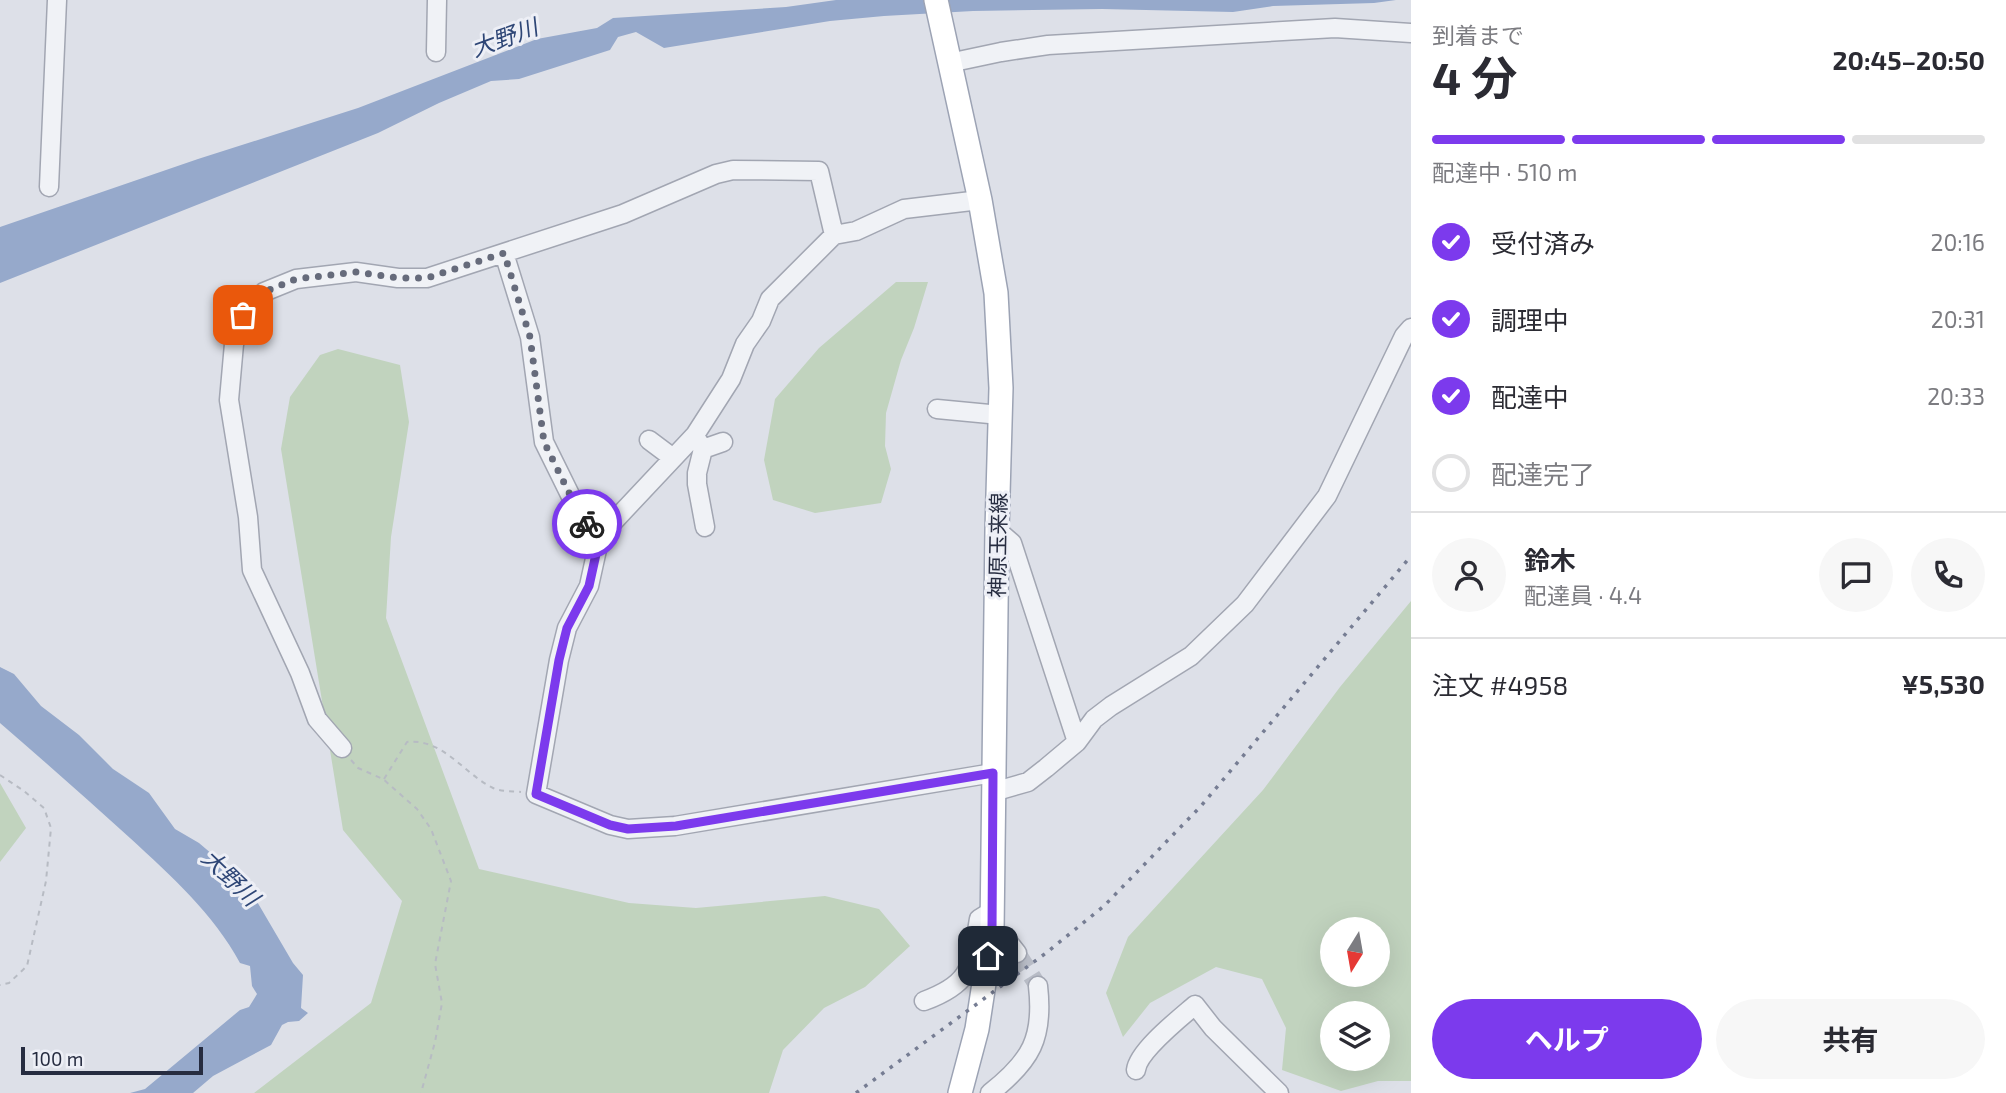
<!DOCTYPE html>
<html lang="ja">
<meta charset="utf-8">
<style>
body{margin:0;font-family:"Exo 2","Noto Sans JP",sans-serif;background:#f7f7f7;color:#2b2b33;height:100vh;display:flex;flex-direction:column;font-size:26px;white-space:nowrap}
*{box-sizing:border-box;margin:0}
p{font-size:23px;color:#7c7c81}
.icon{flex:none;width:38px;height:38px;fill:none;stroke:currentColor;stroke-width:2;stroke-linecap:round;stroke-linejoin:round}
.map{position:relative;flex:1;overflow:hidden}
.details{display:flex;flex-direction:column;background:#fff;width:595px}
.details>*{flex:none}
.needle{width:46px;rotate:191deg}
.buttons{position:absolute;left:1320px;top:917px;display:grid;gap:14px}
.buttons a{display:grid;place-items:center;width:70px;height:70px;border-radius:50%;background:#fff;box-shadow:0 7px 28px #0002;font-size:35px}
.scale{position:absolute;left:21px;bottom:18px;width:182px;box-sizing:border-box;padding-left:7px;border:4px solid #262c40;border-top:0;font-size:19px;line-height:24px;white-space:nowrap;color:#262c40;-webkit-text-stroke:5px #edeff6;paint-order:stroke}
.pin{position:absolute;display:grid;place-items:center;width:60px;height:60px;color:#fff;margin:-30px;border-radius:14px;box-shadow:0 4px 10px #0006}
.courier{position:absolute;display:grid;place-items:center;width:70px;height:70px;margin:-35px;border:5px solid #7c3aed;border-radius:50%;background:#fff;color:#222;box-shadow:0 2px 9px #0007}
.head em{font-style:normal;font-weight:700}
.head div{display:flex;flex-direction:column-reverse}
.head{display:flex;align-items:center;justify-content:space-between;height:119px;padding:0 21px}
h1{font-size:46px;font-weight:700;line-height:52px}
.bar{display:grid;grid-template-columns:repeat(4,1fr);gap:10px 7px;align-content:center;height:84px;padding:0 21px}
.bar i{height:9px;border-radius:5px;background:#e1e1e2}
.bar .active{background:#7c3aed}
.bar p{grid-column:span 4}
.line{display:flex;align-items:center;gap:18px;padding:0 21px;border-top:2px solid #e1e1e2}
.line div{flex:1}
.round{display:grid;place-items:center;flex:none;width:74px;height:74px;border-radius:37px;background:#f7f7f7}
ol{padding:0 21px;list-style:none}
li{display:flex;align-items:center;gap:21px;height:77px}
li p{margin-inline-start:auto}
li .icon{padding:7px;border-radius:50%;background:#7c3aed;color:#fff;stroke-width:4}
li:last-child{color:#7c7c81}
li i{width:38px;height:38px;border:4px solid #e1e1e2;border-radius:50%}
.cta{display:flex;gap:14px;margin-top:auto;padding:14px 21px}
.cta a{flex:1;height:80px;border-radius:42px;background:#7c3aed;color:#fff;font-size:28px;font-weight:700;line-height:80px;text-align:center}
.cta a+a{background:#f7f7f7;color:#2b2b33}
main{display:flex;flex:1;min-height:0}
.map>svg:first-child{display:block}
.green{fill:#c1d3be;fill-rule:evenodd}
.water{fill:#96a9cb}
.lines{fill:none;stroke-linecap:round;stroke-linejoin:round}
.minor-tunnel{stroke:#b8bcc6;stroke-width:18;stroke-dasharray:18 9;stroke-linecap:butt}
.minor-casing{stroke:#a2a6b2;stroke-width:21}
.major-casing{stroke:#9ca3b4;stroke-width:26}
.path{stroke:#b7bbc3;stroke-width:2;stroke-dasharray:5 5;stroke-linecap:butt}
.minor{stroke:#f0f2f6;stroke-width:18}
.major{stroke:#fff;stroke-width:23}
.rail{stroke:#767d93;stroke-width:3.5;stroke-dasharray:3.5 7;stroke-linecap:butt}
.done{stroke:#666b7b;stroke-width:7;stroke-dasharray:0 12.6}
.route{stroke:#7c3aed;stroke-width:9}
.labels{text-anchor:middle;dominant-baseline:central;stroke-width:6;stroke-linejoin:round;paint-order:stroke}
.street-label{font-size:21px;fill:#262c40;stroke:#edeff6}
.water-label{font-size:23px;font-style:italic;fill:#2e4676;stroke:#edeff6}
</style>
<main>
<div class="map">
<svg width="1411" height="1093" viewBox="0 0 1411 1093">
<rect width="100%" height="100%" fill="#dde0e8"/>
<path class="green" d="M896,282h32l-14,46 -13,32 -15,53 -1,33 6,23 -10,34 -66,10 -42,-13 -9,-40 11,-61 44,-51z
M338,349l62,16 9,57 -18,115 -5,81 93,251 150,34 67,5 129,-12 54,13 31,37 -45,41 -41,21 -41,42 -14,43h-515l117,-90 31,-102 -59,-71 -62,-381 9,-52 30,-42z
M1411,601v480h-33l-37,10 -59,-21 4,-42 -24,-49 -46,-12 -66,36 -27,34 -17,-44 22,-56 135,-147 77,-103zM1332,929h45v46h-45zM1332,1013h45v46h-45z
M0,783l26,45 -26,34z"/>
<path class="water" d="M836,0h560l-22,3 -101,3 -40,6 -131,-3 -129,2 -89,5 -54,5 -166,27 -28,-16 -18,5 -8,13 -91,29 -28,2 -52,22 -61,30 -378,150v-56l198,-68 160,-51 179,-69 60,-11 16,-10 173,-11z
M0,667l14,7 27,32 38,29 34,34 36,24 26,36 24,14 47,40 47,80 10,12 -2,33 7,5 -9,8 -11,1 -6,3 -11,20 -58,31 -20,17h-63l15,-4 95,-79 9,-3 8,-13 -5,-8 -2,-20 -10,-3c-27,-50 -69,-87 -110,-125 -43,-39 -86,-77 -130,-115z"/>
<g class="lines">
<path class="minor-tunnel" d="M1017,953l21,33"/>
<g class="minor-casing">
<path id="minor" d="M436,52l1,-52
M949,63l52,-11 47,-7 287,-17 76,5
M49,187l8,-187
M504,253l26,84 14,105 39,79 17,15 -11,50 -22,42 -8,32 -23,134 74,31 18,4 47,-3 318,-53
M937,409l63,6
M649,440l24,18
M698,441l5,8 20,-7
M703,449l-6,24v11l8,43
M997,530l15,13 65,199
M600,536l95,-101 36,-56 14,-35 16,-23 9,-22 64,-64 22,-4 48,-22 76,-9
M342,748l-25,-29 -17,-46 -48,-103 -4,-53 -19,-117 5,-56 9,-29 21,-23 32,-13 60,-7 42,6h29l196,-64 93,-40 17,-4 86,1 15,64
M993,792l35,-10 18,-14 31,-26 17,-23 17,-13 80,-50 54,-52 82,-108 77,-160 7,-8
M992,931l14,8 11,14
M924,1001c49,-18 47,-35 55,-82l13,-8
M1136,1070c2,-19 44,-52 59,-65l18,23 66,65
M990,1093c41,-32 54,-55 48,-107"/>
</g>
<g class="major-casing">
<path id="major" d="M936,0l44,200 16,93 5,95 -4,142 -5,401 -15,98 -17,64"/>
</g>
<path class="path" d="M351,760l7,8 25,11 34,30 14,20 20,52 -16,83 7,39 -7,39 -14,51
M0,775l24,16 20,17 7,20 -5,53 -19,85 -18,17 -9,2
M384,779l23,-37c36,-4 57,32 86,46 8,4 20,3 28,4"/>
<use href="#minor" class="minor"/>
<use href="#major" class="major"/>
<path class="rail" d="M856,1093l190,-140 58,-47 97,-100 210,-250"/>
</g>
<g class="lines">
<path class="done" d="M243,315l21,-23 32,-13 60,-7 42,6h29l77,-25 26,84 14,105 39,79 4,3"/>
<path class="route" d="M587,524l13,12 -11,50 -22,42 -8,32 -23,134 74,31 18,4 48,-3 317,-53 -1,158 -4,25"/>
</g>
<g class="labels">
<g class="street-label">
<text transform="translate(997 545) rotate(-89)">神原玉来線</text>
</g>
<g class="water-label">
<text transform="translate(504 37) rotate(-20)">大野川</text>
<text transform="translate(231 877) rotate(44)">大野川</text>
</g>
</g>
</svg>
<div class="buttons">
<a><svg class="needle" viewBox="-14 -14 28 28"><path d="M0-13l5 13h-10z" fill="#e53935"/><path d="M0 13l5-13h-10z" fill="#7c7c81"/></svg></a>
<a><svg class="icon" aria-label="layers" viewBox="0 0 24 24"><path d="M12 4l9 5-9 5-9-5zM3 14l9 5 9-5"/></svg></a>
</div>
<div class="scale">100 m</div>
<div class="pin" style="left:243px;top:315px;background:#ea580c"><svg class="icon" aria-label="bag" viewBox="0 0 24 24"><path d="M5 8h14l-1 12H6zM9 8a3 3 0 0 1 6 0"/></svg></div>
<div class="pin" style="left:988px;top:956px;background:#1f2937"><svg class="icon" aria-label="home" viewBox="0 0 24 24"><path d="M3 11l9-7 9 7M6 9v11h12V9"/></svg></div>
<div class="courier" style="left:587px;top:524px"><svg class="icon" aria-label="bike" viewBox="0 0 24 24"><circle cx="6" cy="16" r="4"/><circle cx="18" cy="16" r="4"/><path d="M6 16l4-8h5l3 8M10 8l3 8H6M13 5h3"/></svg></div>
</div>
<section class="details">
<div class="head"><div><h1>4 分</h1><p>到着まで</p></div><em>20:45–20:50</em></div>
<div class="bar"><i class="active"></i><i class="active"></i><i class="active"></i><i></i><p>配達中 · 510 m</p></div>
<ol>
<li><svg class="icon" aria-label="check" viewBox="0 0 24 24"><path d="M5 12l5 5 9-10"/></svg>受付済み<p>20:16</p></li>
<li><svg class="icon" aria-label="check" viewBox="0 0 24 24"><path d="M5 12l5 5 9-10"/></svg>調理中<p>20:31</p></li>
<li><svg class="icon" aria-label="check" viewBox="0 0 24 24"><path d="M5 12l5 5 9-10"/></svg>配達中<p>20:33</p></li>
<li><i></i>配達完了</li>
</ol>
<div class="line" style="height:126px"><a class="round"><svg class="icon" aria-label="person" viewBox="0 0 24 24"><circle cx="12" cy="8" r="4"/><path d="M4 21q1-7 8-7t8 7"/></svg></a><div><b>鈴木</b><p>配達員 · 4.4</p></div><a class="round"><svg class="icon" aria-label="chat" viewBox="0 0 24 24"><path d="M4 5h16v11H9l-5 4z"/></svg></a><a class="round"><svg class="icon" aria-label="phone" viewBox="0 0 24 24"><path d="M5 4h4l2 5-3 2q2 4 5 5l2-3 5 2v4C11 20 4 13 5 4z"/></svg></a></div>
<div class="line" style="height:91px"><div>注文 #4958</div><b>¥5,530</b></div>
<div class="cta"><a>ヘルプ</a><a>共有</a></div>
</section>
</main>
